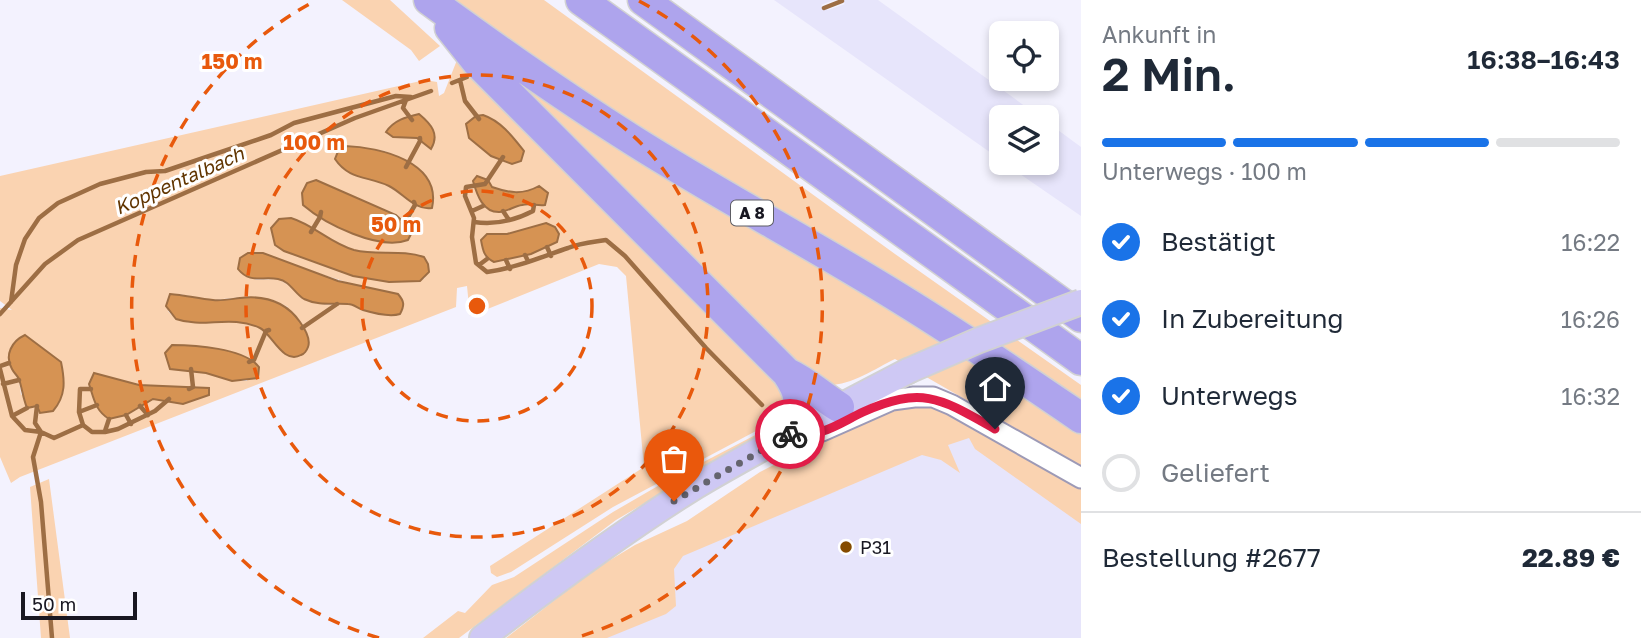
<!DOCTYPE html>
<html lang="de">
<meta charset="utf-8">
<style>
body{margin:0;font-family:"Golos Text",sans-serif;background:#f2f2f3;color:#1f2937;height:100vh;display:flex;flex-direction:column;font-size:26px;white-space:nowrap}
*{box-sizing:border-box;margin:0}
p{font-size:23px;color:#747a83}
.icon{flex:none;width:38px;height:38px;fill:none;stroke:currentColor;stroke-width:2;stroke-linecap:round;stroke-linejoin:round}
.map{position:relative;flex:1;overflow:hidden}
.drawer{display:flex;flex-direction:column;background:#fff;width:560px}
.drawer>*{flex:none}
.controls{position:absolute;left:989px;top:21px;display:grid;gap:14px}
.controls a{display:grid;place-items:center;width:70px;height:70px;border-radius:10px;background:#fff;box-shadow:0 4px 10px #0003;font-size:35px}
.scale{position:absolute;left:21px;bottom:18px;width:116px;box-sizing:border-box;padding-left:7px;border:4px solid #181721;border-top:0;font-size:19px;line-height:24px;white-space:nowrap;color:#181721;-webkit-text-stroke:5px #fff;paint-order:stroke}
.pin{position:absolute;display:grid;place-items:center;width:60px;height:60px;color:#fff;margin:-72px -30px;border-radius:50% 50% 50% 0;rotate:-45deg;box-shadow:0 0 7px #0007}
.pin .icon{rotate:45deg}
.courier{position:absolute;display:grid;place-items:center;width:70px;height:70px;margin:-35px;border:5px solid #e11d48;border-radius:50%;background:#fff;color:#222;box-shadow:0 2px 9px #0007}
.overview em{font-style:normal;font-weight:600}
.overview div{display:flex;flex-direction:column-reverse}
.overview{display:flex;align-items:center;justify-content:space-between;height:119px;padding:0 21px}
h1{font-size:46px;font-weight:600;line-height:52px}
.bar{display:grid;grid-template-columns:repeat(4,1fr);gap:10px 7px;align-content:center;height:84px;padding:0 21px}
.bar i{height:9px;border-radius:5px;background:#e0e1e3}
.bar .active{background:#1a73e8}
.bar p{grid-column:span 4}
.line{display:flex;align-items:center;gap:18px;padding:0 21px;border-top:2px solid #e0e1e3}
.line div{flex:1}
ol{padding:0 21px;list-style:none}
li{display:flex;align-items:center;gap:21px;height:77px}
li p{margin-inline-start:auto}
li .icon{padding:7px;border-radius:50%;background:#1a73e8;color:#fff;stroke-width:4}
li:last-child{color:#747a83}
li i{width:38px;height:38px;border:4px solid #e0e1e3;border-radius:50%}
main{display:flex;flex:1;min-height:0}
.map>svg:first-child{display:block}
.built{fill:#e7e5fb}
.green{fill:#fad3b1;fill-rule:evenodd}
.water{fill:#d69353;stroke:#9d6e44;stroke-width:2}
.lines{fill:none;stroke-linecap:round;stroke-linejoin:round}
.stream{stroke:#9d6e44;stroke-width:4.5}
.minor-casing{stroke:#9d9ab6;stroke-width:23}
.major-casing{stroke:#d1d1d3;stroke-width:28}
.highway-casing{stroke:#d1d1d3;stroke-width:33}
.minor{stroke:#fff;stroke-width:19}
.major{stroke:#cec8f4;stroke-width:24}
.highway{stroke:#aea4ed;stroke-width:30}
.major-bridge-casing{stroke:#d1d1d3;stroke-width:28;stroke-linecap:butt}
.major-bridge{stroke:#cec8f4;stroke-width:24}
.done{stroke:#65646e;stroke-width:7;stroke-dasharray:0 12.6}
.route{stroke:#e11d48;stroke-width:9}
.ring{fill:none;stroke:#e8590c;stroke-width:3.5;stroke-dasharray:12 9}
.poi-dot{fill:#854b00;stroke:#fff;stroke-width:2.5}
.labels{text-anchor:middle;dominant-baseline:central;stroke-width:6;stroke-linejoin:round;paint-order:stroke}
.shield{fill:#fff;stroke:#5d5d64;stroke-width:2}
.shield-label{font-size:16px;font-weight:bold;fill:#181721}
.poi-label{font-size:18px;fill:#181721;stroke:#fff;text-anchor:start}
.water-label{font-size:19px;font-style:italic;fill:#613500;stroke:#fff}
.centre{fill:#e8590c;stroke:#fff;stroke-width:3.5}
.ring-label{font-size:21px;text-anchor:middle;font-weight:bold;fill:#e8590c;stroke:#fff;stroke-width:6;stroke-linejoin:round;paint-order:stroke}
</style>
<main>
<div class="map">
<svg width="1081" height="638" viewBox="0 0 1081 638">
<rect width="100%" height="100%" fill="#f3f2fe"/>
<path class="built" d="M774,0h60l-13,5 7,5 17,-6 -5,-4h38l162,117h-39v43z
M1047,122l34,25v69l-77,-53h42z
M942,417l139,99v122h-553z"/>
<path class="green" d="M342,0h48l50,46 -21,15 -8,-11z
M444,0h100l351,254 186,131v21l-374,-231z
M457,60l326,328 1,16 -9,17 -162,86 -102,65 -14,5 -6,-4 -1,-7 154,-99 -18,-191 -9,-9 -18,-3 -129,52 -3,-30 -10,2 -1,19 -436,170 -9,6 -11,-26v-149l12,2 -12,-9v-125l425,-96 12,2 2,14 5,-3zM509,132l15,19 -12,13 -20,-8 -16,-12zM345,146l40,5 24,13 6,41 -28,-20 -9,-3zM488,180l4,7c17,6 31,8 47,-1l9,7 -9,13 -14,-2 -8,2 -44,-25zM329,185l42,21 25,9 9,7 -44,15 -29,-14zM291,218c23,7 39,25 62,32 23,6 48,-1 71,7l4,7 -3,14c-7,4 -13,3 -21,4 -44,0 -80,-18 -120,-31zM525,229l32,13 -26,12 -25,6 -19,-26h20zM277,260l91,29 26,27 -33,-7 -10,-5 -25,1 -26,-8 -7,-9 -15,-9 -23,1zM179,294l33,6 31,-3 30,3 15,7 -17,33c-25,-40 -81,1 -103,-29zM35,342l4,6 22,14 -40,33 -2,-15zM195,346l31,5 28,9 -7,21h-15l-26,-8zM94,373l45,12 70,3 -26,16 -29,-6 -28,17z
M497,63l584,366v37l-186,-107c-23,11 -53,33 -79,24z
M938,404l143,82v38l-106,-75 -6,-11 -21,7 12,28 -19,-13 -19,-5 -239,101 -9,13 2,37 -10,8 -59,24h-101l86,-67 43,-26 52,-24 73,-49 126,-65z
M765,430l1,2 -150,88 -157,118h-36l35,-27 7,2 27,-28 22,-8 99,-65 50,-29z
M49,479l21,159h-29l-11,-151z"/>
<path class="water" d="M419,114c12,10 21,20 12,35l-14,-11 -24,-1 -7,-5c8,-12 20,-15 33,-18z
M483,115c18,6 30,22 41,36l-3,10 -9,3 -21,-8 -22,-18 -3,-14 10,-8z
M345,146c35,1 97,16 87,62 -17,3 -29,-15 -43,-22 -21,-10 -40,-6 -54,-27l4,-10z
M477,176l11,4 4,7c17,6 31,8 47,-1l9,7 -3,12c-8,1 -15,-2 -23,0 -7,1 -14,6 -22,7 -17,1 -23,-17 -27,-31z
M316,180l80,35 14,13 1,6 -3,6c-29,11 -83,-16 -105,-35l-1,-12 5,-10z
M291,218c23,7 39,25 63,32 23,6 47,-1 70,7l4,7 1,8 -9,9 -31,1 -36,-6 -69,-25 -9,-6 -4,-17 8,-9z
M546,223l9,4 4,7 -2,8 -26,12 -37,8c-10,-5 -11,-11 -13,-22l6,-6h20z
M248,253h15l75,28 60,13c6,7 7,11 2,20 -10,3 -27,-1 -37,-4 -6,-2 -9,-6 -15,-6 -16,-1 -29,2 -44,-5 -9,-5 -14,-18 -26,-20 -16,-3 -28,5 -40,-10l2,-11z
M170,294c15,1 29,5 43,6 9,1 18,-1 27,-2 25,-3 46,4 60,24 5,7 11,17 8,25 -1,3 -4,7 -7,8 -18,10 -29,-21 -41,-27 -30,-14 -56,1 -84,-9l-10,-13z
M25,335l36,27c4,19 5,34 -8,49l-13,2 -3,-7 -10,2c-4,-10 -5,-20 -8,-29 -2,-4 -5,-6 -7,-10 -8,-14 0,-28 13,-34z
M172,345c22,0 72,3 87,22l-1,11 -26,3 -26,-8 -36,-4 -5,-16z
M94,373l45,12 70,3v7l-26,9 -30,-5 -27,16 -17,4c-14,-9 -15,-20 -20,-35z"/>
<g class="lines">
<path class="stream" d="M824,8l18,-7
M460,80l5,21 14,18
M452,83l15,-6
M406,100l-3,8 9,12
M503,157l-18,27 -19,3 -1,9 9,22 -2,19 4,26 11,9c29,-4 54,-15 81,-24 12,-5 26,-6 38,-8l19,16 81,92 56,57
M406,167l14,-26v-3
M472,211l11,-5
M503,211l6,9
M474,222c21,3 40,-1 59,-11l1,-6
M403,223l2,-1 10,-17 -1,-3
M311,232l9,-15 1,-5
M547,247l4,9
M525,255l3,6
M506,260l4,9
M479,265l8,-6
M11,302l5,-37 9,-26 14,-21 19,-15 42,-19 46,-12 19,-1 106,-36 23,-12 102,-27 15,1
M0,314l45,-50 33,-24 277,-122 76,-27
M302,328l35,-24
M249,362l5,-2 12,-29 3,-1
M0,366l9,-3
M0,369l12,47 13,14 16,2 13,6 29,-13 9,7h13l13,-3 37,-18 14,-12
M3,384l16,-4
M189,389l4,-2 -2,-18
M37,406l-2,17 6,9 -8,25 8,45 11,136
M140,406l8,9
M79,412l1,-23h11
M126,415l5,9
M12,416l15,-8
M83,425l-4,-13 18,-7
M105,431l4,-12"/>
<g class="minor-casing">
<path id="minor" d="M795,432l27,-1 70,-31 22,-3h19l19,8 129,73"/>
</g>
<g class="major-casing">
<path id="major" d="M482,638c70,-54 140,-106 214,-152 69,-41 141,-78 212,-115"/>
</g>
<g class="highway-casing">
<path id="highway" d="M429,0c67,49 135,97 205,141 87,55 178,103 265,157 62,38 122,79 182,120
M581,0l500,360
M643,0l438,317
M450,28l27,34 310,311c16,24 13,32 7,59
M787,373c20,9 34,23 52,34"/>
</g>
<use href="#minor" class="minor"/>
<use href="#major" class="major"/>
<use href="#highway" class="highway"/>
<g class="major-bridge-casing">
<path id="major-bridge" d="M908,371l69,-30 104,-39"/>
</g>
<use href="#major-bridge" class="major-bridge"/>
</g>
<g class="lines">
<path class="done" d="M674,501l116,-67"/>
<path class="route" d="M790,434c11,-4 22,0 33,-3 13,-4 27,-13 40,-19 60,-27 79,-13 132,17"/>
</g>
<g class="ring">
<circle cx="477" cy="306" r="115"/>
<circle cx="477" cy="306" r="231"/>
<path d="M379 638A346 346 0 0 1 315 1M639 1A346 346 0 0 1 575 638"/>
</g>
<circle class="poi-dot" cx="846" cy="547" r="7"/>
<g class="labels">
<rect class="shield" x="731" y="200.5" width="42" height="25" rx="5"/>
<g class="shield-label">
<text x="752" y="213">A 8</text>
</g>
<g class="poi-label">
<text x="860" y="547">P31</text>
</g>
<g class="water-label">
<text transform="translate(179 180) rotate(-24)">Koppentalbach</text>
</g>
</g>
<circle cx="477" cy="306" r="10" class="centre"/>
<g class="ring-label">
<text x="232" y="69">150 m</text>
<text x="314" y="150">100 m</text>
<text x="396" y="232">50 m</text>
</g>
</svg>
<div class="controls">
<a><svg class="icon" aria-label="locate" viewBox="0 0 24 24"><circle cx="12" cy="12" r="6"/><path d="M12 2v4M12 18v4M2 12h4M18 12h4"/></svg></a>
<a><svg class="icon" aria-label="layers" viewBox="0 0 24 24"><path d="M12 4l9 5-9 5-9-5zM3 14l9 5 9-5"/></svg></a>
</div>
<div class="scale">50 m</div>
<div class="pin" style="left:674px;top:501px;background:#ea580c"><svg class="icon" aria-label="bag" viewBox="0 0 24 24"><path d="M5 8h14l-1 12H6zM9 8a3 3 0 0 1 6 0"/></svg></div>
<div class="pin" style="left:995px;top:429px;background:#1f2937"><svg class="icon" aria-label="home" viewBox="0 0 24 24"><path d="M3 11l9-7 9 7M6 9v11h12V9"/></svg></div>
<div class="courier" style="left:790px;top:434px"><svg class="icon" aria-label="bike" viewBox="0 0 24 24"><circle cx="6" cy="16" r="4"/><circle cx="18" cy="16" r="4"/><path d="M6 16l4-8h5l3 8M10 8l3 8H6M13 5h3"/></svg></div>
</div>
<section class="drawer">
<div class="overview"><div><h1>2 Min.</h1><p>Ankunft in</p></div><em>16:38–16:43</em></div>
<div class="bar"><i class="active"></i><i class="active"></i><i class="active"></i><i></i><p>Unterwegs · 100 m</p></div>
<ol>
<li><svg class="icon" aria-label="check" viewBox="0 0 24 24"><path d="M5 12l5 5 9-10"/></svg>Bestätigt<p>16:22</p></li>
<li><svg class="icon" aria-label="check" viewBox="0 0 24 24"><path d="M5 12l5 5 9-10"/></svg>In Zubereitung<p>16:26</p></li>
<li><svg class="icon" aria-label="check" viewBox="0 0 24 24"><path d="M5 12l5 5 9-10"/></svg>Unterwegs<p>16:32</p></li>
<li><i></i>Geliefert</li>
</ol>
<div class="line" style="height:91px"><div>Bestellung #2677</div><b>22.89 €</b></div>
</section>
</main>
